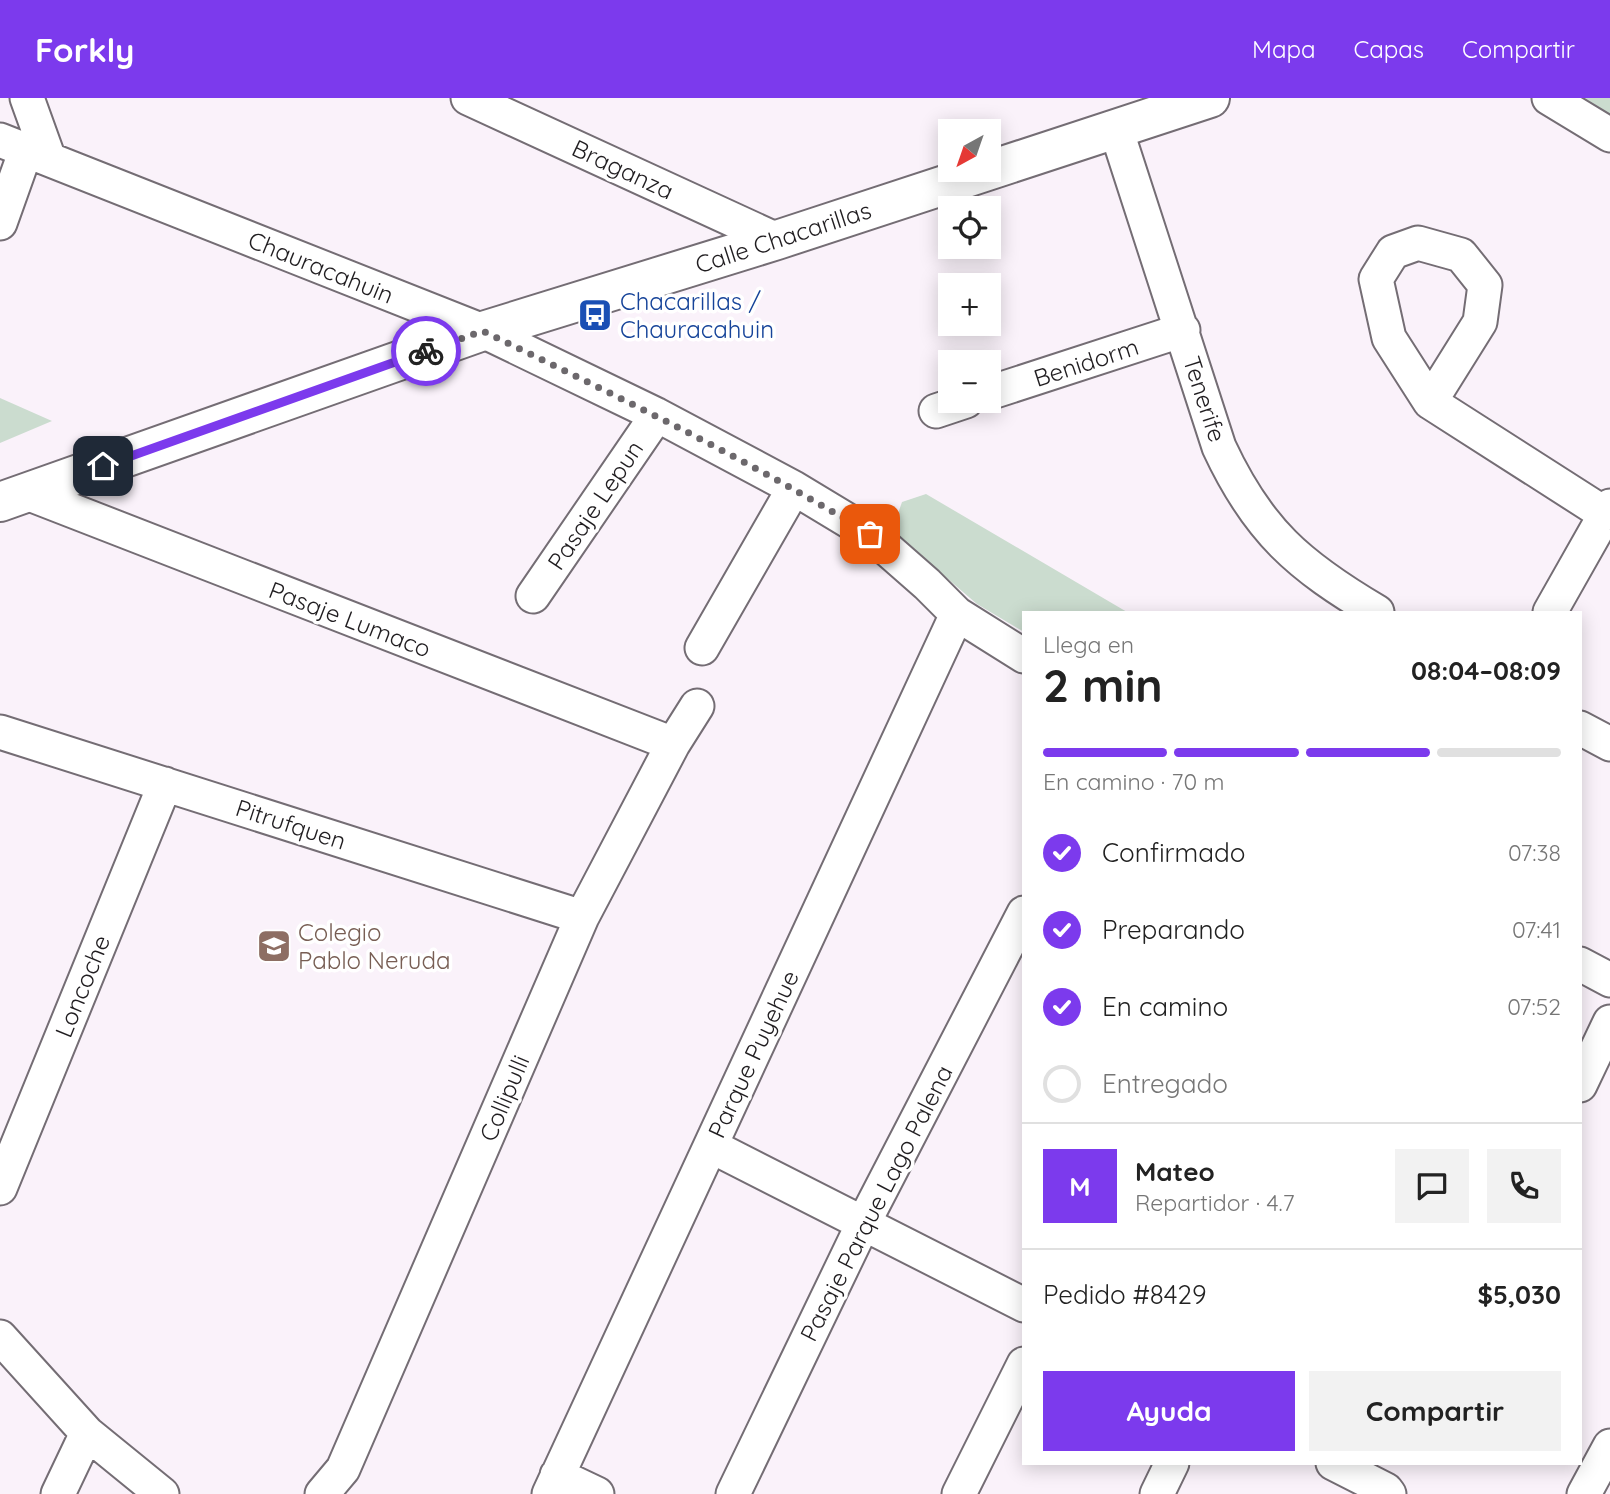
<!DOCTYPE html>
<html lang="es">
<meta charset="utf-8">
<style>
body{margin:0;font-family:Quicksand,sans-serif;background:#f2f2f2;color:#222;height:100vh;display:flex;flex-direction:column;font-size:26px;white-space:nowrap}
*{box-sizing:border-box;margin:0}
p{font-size:23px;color:#767676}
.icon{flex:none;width:38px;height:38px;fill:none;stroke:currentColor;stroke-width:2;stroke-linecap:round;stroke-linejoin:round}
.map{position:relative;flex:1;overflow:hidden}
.side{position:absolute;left:1022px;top:513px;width:560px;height:854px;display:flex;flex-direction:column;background:#fff;border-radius:0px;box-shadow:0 4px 18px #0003}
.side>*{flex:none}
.needle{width:46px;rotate:220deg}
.fabs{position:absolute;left:938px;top:21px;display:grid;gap:14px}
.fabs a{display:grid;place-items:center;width:63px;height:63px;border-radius:0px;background:#fff;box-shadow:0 4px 18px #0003;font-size:35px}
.pin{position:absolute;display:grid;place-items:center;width:60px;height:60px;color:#fff;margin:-30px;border-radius:14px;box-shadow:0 4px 10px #0006}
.courier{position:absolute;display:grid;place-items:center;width:70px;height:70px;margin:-35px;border:5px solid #7c3aed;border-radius:50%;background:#fff;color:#222;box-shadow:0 2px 9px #0007}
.summary em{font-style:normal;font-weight:700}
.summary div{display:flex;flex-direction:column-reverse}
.summary{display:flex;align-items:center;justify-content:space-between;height:119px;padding:0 21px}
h1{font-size:46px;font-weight:700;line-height:52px}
.bar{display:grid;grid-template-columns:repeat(4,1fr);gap:10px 7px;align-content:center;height:84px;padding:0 21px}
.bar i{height:9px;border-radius:5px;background:#e0e0e0}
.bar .on{background:#7c3aed}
.bar p{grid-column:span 4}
.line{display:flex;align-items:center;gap:18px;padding:0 21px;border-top:2px solid #e0e0e0}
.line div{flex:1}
.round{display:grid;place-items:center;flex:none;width:74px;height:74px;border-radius:0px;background:#f2f2f2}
ol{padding:0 21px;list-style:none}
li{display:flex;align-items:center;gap:21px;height:77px}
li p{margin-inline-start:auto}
li .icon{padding:7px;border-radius:50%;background:#7c3aed;color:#fff;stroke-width:4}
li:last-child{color:#767676}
li i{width:38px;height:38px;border:4px solid #e0e0e0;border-radius:50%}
.cta{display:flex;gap:14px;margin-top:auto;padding:14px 21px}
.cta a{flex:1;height:80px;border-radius:0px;background:#7c3aed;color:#fff;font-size:28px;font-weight:700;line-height:80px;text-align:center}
.cta a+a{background:#f2f2f2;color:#222}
header{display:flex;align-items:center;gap:42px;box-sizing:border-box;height:98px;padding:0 35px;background:#7c3aed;color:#fff}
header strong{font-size:33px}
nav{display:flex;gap:38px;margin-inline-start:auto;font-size:24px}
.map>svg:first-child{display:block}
.green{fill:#cbdccf}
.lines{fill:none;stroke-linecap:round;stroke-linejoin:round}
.minor-casing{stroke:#746d74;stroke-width:37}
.tertiary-casing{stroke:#746d74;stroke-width:42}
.minor{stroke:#fff;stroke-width:33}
.tertiary{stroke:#fff;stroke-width:38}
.done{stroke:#6c686c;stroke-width:7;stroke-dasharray:0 12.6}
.route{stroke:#7c3aed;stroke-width:9}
.labels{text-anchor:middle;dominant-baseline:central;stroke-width:7;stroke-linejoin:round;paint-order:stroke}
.street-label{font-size:24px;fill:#201d20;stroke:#fff}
.transit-label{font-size:24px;fill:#164399;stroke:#fff;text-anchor:start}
.education-label{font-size:24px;fill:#785e54;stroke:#fff;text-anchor:start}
</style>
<header>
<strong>Forkly</strong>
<nav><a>Mapa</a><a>Capas</a><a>Compartir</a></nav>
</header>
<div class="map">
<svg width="1610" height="1396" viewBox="0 0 1610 1396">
<rect width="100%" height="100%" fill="#faf2fa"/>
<path class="green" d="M1558,0h52v31z
M0,300l52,23 -52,22z
M926,396l201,118h-103v20l-47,-28 -85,-73 10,-29z"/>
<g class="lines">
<g class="minor-casing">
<path id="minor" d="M27,0l22,61
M468,0l309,142
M1549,0l61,37
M1116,31l103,318c39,84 80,119 158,165
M0,42l483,191 174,84 137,73 76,46 57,50 30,30 67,42
M0,125l26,-73
M1418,145l43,12 24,30 -5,37 -50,80 -41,-64 -13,-59 17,-27z
M989,295l194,-63
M1430,304l175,112
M936,313l30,-10
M27,395l646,251
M533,498l124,-181
M1550,514l60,-106
M702,550l92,-160
M1580,630l30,16
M0,634l582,185
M1580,866l30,16
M1580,987l30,-63
M711,1048l313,159
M0,1090l165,-404
M0,1239l87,96 75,61
M1333,1365l53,27 3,4
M557,1377l40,19
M58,1396l29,-61
M322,1396l21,-25 239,-552 91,-173 24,-38
M549,1396l408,-880
M733,1396l130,-270 161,-311
M959,1396l65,-130
M1157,1396l15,-31
M1584,1396l26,-48"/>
</g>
<g class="tertiary-casing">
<path id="tertiary" d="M0,404l483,-171 294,-91 433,-142"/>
</g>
<use href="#minor" class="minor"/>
<use href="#tertiary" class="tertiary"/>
</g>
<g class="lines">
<path class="done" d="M426,253l57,-20c132,64 262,127 387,203"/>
<path class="route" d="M103,368l323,-115"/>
</g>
<defs>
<g id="bus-square" transform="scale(1.75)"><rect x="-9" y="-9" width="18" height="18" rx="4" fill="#1a4fb4" stroke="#fff"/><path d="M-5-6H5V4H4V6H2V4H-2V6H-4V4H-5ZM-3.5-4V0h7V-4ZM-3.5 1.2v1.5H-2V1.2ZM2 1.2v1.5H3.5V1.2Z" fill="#fff"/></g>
<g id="school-square" transform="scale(1.75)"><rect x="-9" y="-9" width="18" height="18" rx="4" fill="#8d6e63" stroke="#fff"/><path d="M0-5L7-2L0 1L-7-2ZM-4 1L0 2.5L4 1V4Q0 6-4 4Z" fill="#fff"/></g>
</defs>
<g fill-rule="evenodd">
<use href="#bus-square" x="595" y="217"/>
<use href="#school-square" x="274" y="848"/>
</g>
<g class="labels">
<g class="street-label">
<text transform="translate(623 71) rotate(25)">Braganza</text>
<text transform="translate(783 139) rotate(-18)">Calle Chacarillas</text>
<text transform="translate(321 169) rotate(22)">Chauracahuin</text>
<text transform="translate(1086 264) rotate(-18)">Benidorm</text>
<text transform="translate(1205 301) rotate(72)">Tenerife</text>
<text transform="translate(595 407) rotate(-56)">Pasaje Lepun</text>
<text transform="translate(350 521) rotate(21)">Pasaje Lumaco</text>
<text transform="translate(291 726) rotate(18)">Pitrufquen</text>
<text transform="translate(82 888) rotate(-68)">Loncoche</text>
<text transform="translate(753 956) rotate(-65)">Parque Puyehue</text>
<text transform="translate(504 1000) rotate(-67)">Collipulli</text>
<text transform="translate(876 1105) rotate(-63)">Pasaje Parque Lago Palena</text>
</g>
<g class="transit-label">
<text x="620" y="203">Chacarillas /<tspan x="620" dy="28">Chauracahuin</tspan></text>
</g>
<g class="education-label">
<text x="298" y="834">Colegio<tspan x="298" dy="28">Pablo Neruda</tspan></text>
</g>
</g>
</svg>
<div class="fabs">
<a><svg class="needle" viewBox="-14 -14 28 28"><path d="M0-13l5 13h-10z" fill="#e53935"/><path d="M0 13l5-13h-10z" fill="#767676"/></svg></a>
<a><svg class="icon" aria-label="locate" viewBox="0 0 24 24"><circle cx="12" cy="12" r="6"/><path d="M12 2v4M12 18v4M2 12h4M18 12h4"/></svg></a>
<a>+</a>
<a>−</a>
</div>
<div class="pin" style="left:870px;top:436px;background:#ea580c"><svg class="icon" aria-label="bag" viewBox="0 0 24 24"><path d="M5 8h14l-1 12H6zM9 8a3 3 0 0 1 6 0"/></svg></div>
<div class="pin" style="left:103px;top:368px;background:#1f2937"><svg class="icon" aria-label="home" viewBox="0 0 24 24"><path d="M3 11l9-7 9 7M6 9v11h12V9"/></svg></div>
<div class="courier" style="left:426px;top:253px"><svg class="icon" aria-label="bike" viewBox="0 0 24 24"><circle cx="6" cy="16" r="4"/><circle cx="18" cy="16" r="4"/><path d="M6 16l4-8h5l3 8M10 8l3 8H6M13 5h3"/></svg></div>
<section class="side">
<div class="summary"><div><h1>2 min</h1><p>Llega en</p></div><em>08:04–08:09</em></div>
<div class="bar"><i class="on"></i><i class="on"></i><i class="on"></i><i></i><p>En camino · 70 m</p></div>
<ol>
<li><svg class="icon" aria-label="check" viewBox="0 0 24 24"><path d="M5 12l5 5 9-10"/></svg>Confirmado<p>07:38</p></li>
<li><svg class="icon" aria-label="check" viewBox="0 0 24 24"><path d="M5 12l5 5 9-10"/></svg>Preparando<p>07:41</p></li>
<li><svg class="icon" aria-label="check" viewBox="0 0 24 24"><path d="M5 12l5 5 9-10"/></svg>En camino<p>07:52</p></li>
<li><i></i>Entregado</li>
</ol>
<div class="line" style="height:126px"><b class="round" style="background:#7c3aed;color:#fff">M</b><div><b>Mateo</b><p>Repartidor · 4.7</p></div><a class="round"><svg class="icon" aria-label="chat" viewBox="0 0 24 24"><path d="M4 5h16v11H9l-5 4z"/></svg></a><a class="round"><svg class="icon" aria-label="phone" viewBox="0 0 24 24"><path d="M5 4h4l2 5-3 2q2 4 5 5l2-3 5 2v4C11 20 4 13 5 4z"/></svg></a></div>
<div class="line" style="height:91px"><div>Pedido #8429</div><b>$5,030</b></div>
<div class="cta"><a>Ayuda</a><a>Compartir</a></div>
</section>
</div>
